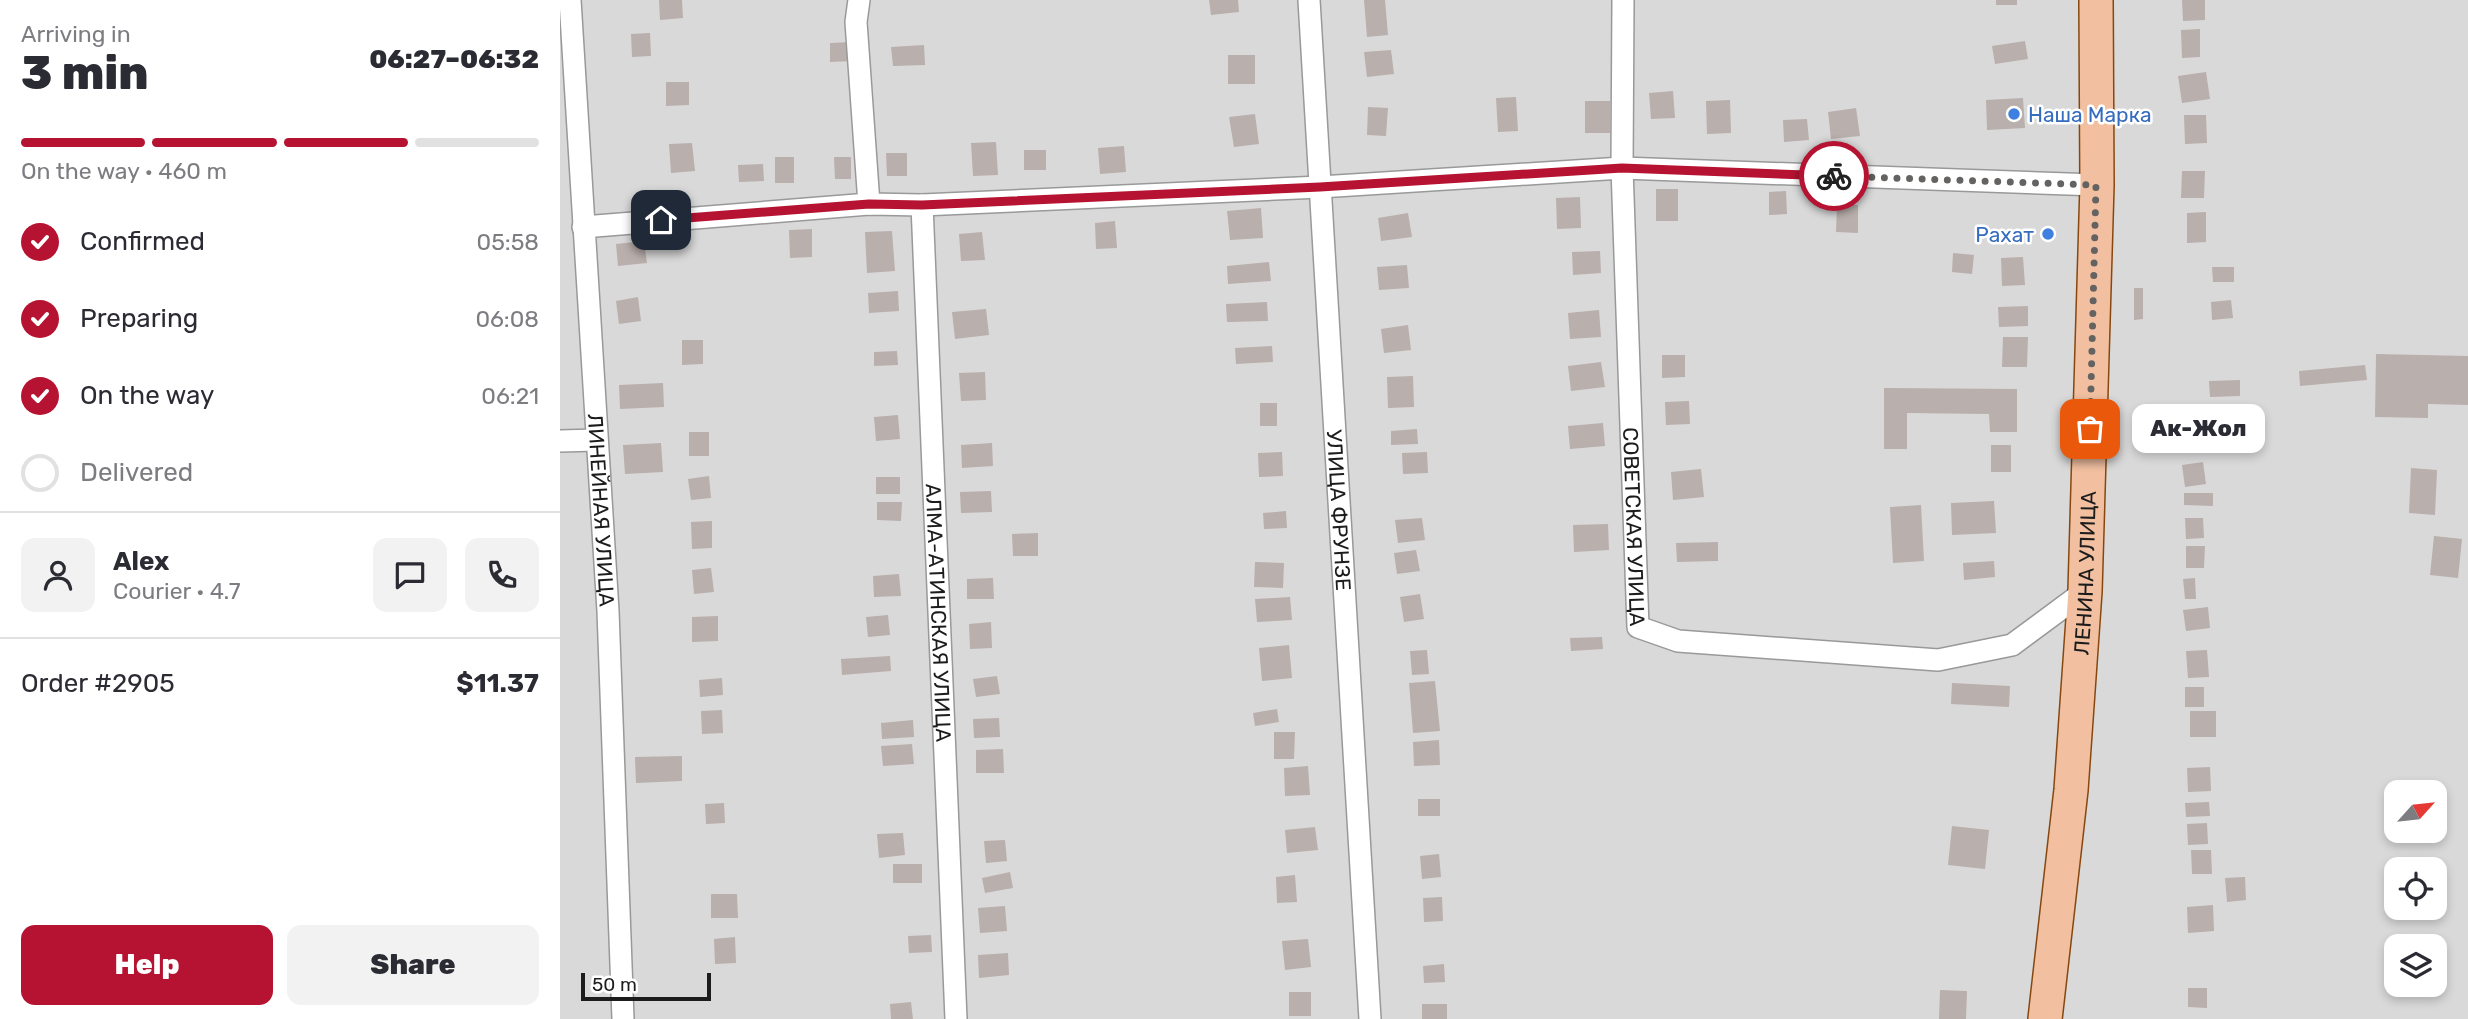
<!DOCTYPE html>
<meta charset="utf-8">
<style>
body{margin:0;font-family:Rubik,sans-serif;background:#f2f2f3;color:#2b2b33;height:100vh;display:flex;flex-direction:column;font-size:26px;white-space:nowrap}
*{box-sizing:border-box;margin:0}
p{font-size:23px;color:#7c7c81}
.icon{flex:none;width:38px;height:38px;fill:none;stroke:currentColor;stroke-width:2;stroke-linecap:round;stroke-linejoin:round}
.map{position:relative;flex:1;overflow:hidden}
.drawer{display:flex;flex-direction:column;background:#fff;width:560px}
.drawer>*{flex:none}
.needle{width:46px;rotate:63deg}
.fabs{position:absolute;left:1824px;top:780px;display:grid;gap:14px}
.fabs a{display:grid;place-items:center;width:63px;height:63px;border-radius:14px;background:#fff;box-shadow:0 4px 10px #0003;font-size:35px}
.scale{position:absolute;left:21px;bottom:18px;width:130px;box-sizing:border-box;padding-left:7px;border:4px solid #1c1c1c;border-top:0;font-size:19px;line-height:24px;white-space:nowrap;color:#1c1c1c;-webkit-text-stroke:5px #fff;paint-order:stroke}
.pin{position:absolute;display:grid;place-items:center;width:60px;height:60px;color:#fff;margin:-30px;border-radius:14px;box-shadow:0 4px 10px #0006}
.courier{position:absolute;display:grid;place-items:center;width:70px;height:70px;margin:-35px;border:5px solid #b51331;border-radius:50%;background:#fff;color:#222;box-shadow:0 2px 9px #0007}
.bubble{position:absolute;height:49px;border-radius:14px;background:#fff;box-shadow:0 4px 10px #0003;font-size:23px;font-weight:800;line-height:49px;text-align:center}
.headline em{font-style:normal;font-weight:800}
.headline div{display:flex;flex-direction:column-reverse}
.headline{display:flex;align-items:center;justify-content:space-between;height:119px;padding:0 21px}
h1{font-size:46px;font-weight:800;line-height:52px}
.bar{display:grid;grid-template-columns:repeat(4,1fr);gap:10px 7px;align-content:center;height:84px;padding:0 21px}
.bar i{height:9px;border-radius:5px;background:#e1e1e2}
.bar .selected{background:#b51331}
.bar p{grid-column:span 4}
.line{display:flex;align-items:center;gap:18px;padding:0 21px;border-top:2px solid #e1e1e2}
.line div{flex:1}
.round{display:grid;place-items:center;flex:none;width:74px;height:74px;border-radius:14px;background:#f2f2f3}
ol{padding:0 21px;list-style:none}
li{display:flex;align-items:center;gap:21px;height:77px}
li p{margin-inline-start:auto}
li .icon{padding:7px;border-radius:50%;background:#b51331;color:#fff;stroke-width:4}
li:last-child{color:#7c7c81}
li i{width:38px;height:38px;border:4px solid #e1e1e2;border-radius:50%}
.action{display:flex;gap:14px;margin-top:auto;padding:14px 21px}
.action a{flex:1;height:80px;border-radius:14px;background:#b51331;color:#fff;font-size:28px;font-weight:800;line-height:80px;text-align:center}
.action a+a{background:#f2f2f3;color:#2b2b33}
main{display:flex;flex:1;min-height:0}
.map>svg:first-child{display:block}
.residential{fill:#dad9d9;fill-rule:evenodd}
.building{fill:#b9afac}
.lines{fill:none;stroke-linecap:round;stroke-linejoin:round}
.street-casing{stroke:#999;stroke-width:24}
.primary-casing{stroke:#86480e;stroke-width:36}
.street{stroke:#fff;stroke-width:21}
.primary{stroke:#f2c0a1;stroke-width:33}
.done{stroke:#656361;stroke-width:7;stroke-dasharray:0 12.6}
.route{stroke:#b51331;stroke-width:9}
.shop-dot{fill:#3f7fe0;stroke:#fff;stroke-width:2.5}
.labels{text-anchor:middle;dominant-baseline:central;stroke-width:5;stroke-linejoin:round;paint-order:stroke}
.shop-label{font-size:21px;fill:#366cbe;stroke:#fff;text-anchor:start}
.street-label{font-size:21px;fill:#1c1c1c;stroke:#fff}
</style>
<main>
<section class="drawer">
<div class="headline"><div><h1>3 min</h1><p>Arriving in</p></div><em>06:27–06:32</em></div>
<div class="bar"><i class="selected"></i><i class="selected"></i><i class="selected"></i><i></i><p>On the way · 460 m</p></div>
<ol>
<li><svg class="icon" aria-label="check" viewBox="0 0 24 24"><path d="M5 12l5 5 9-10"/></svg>Confirmed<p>05:58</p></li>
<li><svg class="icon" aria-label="check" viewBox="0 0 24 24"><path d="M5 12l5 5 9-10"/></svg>Preparing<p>06:08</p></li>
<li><svg class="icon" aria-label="check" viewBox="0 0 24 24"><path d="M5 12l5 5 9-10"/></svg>On the way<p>06:21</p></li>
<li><i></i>Delivered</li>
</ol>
<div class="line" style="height:126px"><a class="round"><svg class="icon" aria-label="person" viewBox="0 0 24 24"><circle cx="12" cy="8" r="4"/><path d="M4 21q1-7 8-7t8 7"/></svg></a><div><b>Alex</b><p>Courier · 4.7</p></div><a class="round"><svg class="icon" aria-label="chat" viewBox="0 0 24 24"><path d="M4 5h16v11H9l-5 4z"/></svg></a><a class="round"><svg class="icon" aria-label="phone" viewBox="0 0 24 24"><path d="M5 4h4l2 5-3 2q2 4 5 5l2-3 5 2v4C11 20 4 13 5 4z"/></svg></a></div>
<div class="line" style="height:91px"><div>Order #2905</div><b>$11.37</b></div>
<div class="action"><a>Help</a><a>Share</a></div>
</section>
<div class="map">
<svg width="1908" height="1019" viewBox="0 0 1908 1019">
<rect width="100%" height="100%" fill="#ece7e2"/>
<path class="residential" d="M0,0h1908v1019h-1908zM1836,793h38v38h-38zM1836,870h38v38h-38zM1836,947h38v38h-38z"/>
<path class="building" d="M99,0h23l1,18 -23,2z
M649,0h29l1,12 -28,3z
M804,0h21l3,35 -21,2z
M1436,0h21v5h-21z
M1622,0h23v20l-22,1z
M1640,29v28l-18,1 -1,-28z
M90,33l1,23 -19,1 -1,-23z
M1465,41l3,18 -33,5 -3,-18z
M291,42l1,19 -22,1v-19z
M364,45l1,20 -32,1 -2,-19z
M831,50l3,24 -27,3 -3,-25z
M668,55h27v29h-27z
M1646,72l4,27 -28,4 -4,-27z
M106,82h23v23l-23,1z
M1113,91l2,27 -24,1 -2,-26z
M956,97l2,34 -20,1 -2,-34z
M1463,98l2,30 -38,2 -1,-30z
M1170,100l1,33 -24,1 -1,-33z
M1025,101h25v32h-25z
M808,107l20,1 -2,28 -19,-1z
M1296,108l4,28 -29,3 -3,-27z
M695,114l4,30 -25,3 -5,-30z
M1624,115h22l1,28 -22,1z
M1247,119l2,21 -25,2 -1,-22z
M436,142l2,33 -25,1 -2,-33z
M132,143l3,28 -24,2 -2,-29z
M564,146l2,26 -26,2 -2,-26z
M464,150h22v20h-22z
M326,153h21v23h-20z
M215,157h19v26h-19z
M274,157h17v22h-16z
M203,164l1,17 -25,1 -1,-17z
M1622,171h23l-1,27h-23z
M1096,189h22v32h-22z
M1226,191l1,23 -18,1v-23z
M1020,197l1,31 -24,1 -1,-31z
M1277,204l21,1v28l-22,-1z
M701,208l2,30 -33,2 -3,-29z
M1646,212v30l-19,1v-30z
M848,213l4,24 -31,4 -3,-23z
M555,221l2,27 -21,1 -1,-26z
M252,229v28l-22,1 -1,-28z
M332,231l3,40 -28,2 -2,-41z
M422,232l3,28 -24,1 -2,-27z
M84,241l3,22 -29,3 -2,-22z
M1040,251l1,22 -28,2 -1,-23z
M1393,253l21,2 -2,19 -20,-2z
M1463,257l2,28 -23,1 -1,-28z
M709,262l2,19 -43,3 -1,-18z
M847,265l2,23 -30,2 -2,-23z
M1652,267h22v15h-21z
M1574,288h9v31l-9,1z
M338,291l1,20 -30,2 -1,-20z
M78,297l3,24 -22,3 -3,-23z
M1671,300l2,18 -21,2 -1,-18z
M707,302l1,19 -41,1 -1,-18z
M1468,306v20l-29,1 -1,-20z
M426,309l3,26 -34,4 -3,-27z
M1039,310l2,27 -31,2 -2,-26z
M848,325l3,25 -27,3 -3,-24z
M1443,337h25l-1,30h-25z
M122,340h21v24l-21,1z
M712,346l1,16 -37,2 -1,-16z
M337,351l1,14 -24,1v-14z
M1816,354l92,2v49l-40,-1v14l-53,-1z
M1102,355h23v22l-23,1z
M1041,362l4,25 -34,4 -3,-25z
M1805,365l2,15 -67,6 -1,-15z
M425,372l1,28 -25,1 -2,-28z
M853,376l1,31 -26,1 -1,-31z
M1680,380v16l-30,1 -1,-16z
M103,383l1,24 -44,2 -1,-24z
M1324,388l133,1v43h-27l-1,-18 -82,-1v36h-23z
M1129,401l1,23 -24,1 -1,-23z
M700,403h17v23h-17z
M338,415l2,24 -24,2 -2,-24z
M1043,423l2,23 -35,3 -2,-23z
M857,429l1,15 -27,1v-14z
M129,432h20v24h-20z
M1644,434l3,14 -24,5 -3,-14z
M101,443l2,29 -38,2 -2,-29z
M432,443l1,23 -31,2 -1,-23z
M1431,445h20v27h-20z
M722,452l1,24 -24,1 -1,-24z
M867,452l1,21 -25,1 -1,-21z
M1643,462l3,22 -21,3 -3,-22z
M1851,468l26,2 -2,45 -26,-2z
M1141,469l3,28 -31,3 -2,-28z
M149,476l2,22 -20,2 -3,-21z
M316,477h24v17h-24z
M431,491l1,21 -31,1 -1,-21z
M1624,493h29v13l-29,-1z
M1434,501l2,32 -44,2 -1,-32z
M317,502h25l-1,19 -24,-1z
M1361,505l3,56 -31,2 -3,-56z
M726,511l1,17 -23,1 -1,-16z
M862,518l3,22 -27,3 -3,-23z
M1625,518h18l1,20 -18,1z
M152,521v27l-20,1 -1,-27z
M1048,524l1,26 -35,2 -1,-27z
M478,533v23h-25l-1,-22z
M1874,536l28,3 -4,39 -28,-3z
M1158,542v19l-41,1 -1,-19z
M1626,546h19l-1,22h-18z
M856,550l4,21 -23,3 -3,-21z
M1434,561l1,16 -31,3 -1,-17z
M695,562l29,1 -1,25 -29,-1z
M151,568l3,24 -20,2 -2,-24z
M339,574l2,22 -27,1 -1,-21z
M433,578l1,21h-27v-20z
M1635,578l1,21h-11l-2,-20z
M860,594l4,25 -20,3 -4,-25z
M730,597l2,23 -35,2 -2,-23z
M1648,607l2,21 -24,3 -3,-21z
M328,615l2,20 -22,2 -2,-20z
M158,616v25l-26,1v-25z
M431,622l1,26 -22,1 -1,-25z
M1042,637l1,12 -32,2 -1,-13z
M729,645l3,33 -30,3 -3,-33z
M867,650l2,24 -17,1 -2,-24z
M1647,650l2,27 -21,1 -2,-27z
M330,656l1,15 -49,4 -1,-16z
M437,676l3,18 -24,3 -3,-18z
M162,678l1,17 -23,2 -1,-17z
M875,681l5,50 -27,2 -4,-50z
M1392,683l58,3 -1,21 -58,-3z
M1625,687h19v20h-19z
M717,709l2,13 -24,4 -2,-13z
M162,710l1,23 -21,1 -1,-23z
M1630,711h26v26h-26z
M439,718l1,19 -26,1 -1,-19z
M353,720l1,17 -32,2 -1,-16z
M714,732h21l-1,27h-20z
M879,740l1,25 -26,1 -1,-24z
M352,744l2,20 -31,2 -2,-20z
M443,749l1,24h-28v-23z
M122,756v25l-46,2 -1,-26z
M748,766l2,29 -25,1 -1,-28z
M1650,767l1,24 -23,1 -1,-24z
M858,799h22v17h-22z
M1649,802l1,14 -24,1 -1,-14z
M164,803l1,20 -19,1 -1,-20z
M1647,823l1,21 -20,1 -1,-21z
M1392,826l37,4 -4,39 -37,-4z
M755,827l3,23 -31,3 -2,-23z
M343,833l2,22 -26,3 -2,-24z
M445,840l2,21 -21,2 -2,-22z
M1631,850h20l1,24h-20z
M879,854l2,23 -19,2 -2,-23z
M333,864h29v19h-29z
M450,872l3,16 -28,5 -3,-15z
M735,875l2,27 -20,1 -1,-26z
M1685,877l1,23 -19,2 -2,-24z
M151,894h26l1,24h-27z
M882,897l1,24 -19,1 -1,-24z
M1653,905l1,26 -26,2 -1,-26z
M445,906l2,25 -27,2 -2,-25z
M371,935l1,17 -23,1 -1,-17z
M175,937l1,26 -21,1 -1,-25z
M748,939l3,28 -26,3 -3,-29z
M448,953l1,22 -30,3 -1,-23z
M884,964l1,18 -21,1 -1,-17z
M1628,988h19v20l-19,-1z
M1380,990l27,1 -1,28h-27z
M729,992h22v24h-22z
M351,1002l2,17h-22l-1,-15z
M862,1004h25v15h-25z"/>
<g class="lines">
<g class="street-casing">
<g id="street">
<path id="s1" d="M10,0l38,611 15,408"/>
<path d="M299,0l-3,22 13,182"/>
<path id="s2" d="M749,0l61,1019"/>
<path id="s3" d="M1063,0l-1,168 16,459 40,14 260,19 74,-15 73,-54"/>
<path id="s4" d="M362,205l34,814"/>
<path d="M23,227l286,-23 53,1 398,-18 302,-19 475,17"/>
<path d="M0,441l36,-1"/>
</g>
</g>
<g class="primary-casing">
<g id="primary">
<path id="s5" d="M1485,1019l26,-229 14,-199 12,-406 -1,-185"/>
</g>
</g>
<use href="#street" class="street"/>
<use href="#primary" class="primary"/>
</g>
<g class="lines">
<path class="done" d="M1274,176l262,9 -6,244"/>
<path class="route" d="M101,220l208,-16 53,1 398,-18 302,-19 212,8"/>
</g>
<g class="shop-dot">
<circle cx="1454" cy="114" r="7"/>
<circle cx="1488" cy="234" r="7"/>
</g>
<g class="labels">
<g class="shop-label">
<text x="1468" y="114">Наша Марка</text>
<text x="1474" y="234" text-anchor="end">Рахат</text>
</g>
<g class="street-label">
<text stroke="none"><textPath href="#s1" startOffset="511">ЛИНЕЙНАЯ УЛИЦА</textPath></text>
<text stroke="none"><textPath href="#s2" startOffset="511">УЛИЦА ФРУНЗЕ</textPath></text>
<text stroke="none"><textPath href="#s3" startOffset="527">СОВЕТСКАЯ УЛИЦА</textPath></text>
<text stroke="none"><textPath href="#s5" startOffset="448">ЛЕНИНА УЛИЦА</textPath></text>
<text stroke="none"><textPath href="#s4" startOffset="408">АЛМА-АТИНСКАЯ УЛИЦА</textPath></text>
</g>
</g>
</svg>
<div class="fabs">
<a><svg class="needle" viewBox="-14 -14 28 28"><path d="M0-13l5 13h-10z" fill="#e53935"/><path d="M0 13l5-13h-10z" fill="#7c7c81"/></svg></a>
<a><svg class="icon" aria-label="locate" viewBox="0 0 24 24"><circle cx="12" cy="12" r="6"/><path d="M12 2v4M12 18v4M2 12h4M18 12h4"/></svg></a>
<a><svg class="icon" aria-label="layers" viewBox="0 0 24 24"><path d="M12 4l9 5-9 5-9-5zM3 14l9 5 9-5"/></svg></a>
</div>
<div class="scale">50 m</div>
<div class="pin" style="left:1530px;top:429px;background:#ea580c"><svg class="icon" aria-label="bag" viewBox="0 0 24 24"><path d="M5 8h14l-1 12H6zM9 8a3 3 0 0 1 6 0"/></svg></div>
<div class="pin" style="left:101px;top:220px;background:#1f2937"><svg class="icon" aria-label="home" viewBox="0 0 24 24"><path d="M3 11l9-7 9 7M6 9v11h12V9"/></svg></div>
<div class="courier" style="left:1274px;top:176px"><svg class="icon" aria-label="bike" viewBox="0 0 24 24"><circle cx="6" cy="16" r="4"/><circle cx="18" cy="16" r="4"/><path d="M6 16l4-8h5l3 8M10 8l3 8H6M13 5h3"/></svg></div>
<div class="bubble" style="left:1572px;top:404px;width:133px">Ак-Жол</div>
</div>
</main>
